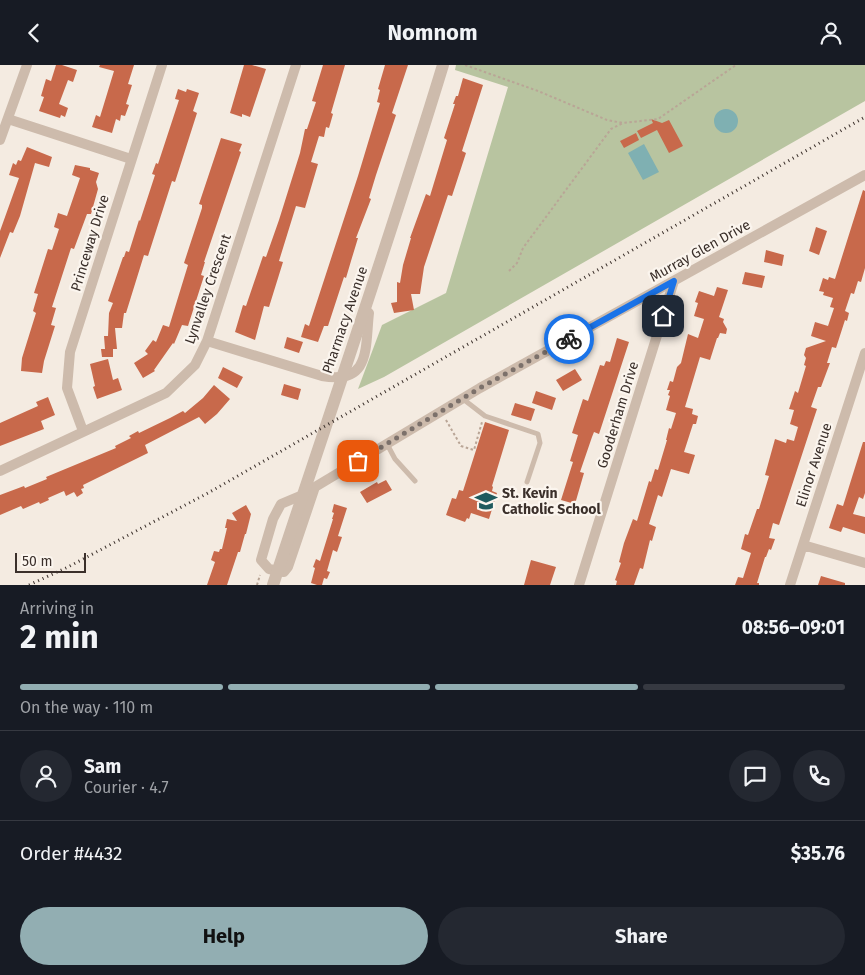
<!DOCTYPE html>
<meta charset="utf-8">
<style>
body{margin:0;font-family:"Fira Sans",sans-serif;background:#242831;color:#f1f3f6;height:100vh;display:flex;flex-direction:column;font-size:19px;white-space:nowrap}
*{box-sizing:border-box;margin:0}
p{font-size:16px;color:#9ea1a6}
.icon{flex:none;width:28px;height:28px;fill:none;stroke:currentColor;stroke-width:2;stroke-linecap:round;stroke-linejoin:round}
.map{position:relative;height:520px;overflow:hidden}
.drawer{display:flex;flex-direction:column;background:#171b24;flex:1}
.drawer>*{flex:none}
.scale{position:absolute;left:15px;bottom:12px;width:71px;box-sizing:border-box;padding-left:5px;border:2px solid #3b302b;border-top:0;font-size:14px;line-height:18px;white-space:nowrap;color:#3b302b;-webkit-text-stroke:4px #fbf5ee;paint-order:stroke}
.pin{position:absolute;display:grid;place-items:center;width:42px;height:42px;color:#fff;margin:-21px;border-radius:10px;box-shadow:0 2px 8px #0006}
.courier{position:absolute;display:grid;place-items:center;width:50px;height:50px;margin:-25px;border:4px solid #1a73e8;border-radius:50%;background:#fff;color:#222;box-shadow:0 1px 6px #0007}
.headline em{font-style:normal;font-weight:700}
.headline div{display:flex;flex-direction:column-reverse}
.headline{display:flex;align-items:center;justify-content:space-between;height:85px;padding:0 20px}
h1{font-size:32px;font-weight:700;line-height:38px}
.bar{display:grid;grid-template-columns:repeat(4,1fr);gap:8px 5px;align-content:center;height:60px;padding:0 20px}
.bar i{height:6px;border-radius:4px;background:#363941}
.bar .on{background:#92aeb2}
.bar p{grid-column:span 4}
.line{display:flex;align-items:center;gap:12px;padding:0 20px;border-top:1px solid #363941}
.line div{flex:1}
.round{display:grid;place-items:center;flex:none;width:52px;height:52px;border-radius:26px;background:#242831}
.cta{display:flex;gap:10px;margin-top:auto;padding:10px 20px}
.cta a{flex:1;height:58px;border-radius:30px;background:#92aeb2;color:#111;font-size:20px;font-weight:700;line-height:58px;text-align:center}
.cta a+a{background:#242831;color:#f1f3f6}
header{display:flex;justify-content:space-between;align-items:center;height:65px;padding:0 20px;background:#171b24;font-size:22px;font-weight:700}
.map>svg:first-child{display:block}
.green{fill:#b8c4a0}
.water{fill:#7fb0b2}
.building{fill:#c8694b}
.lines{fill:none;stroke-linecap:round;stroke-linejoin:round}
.path{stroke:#b9a596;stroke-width:2;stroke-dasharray:2.5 2.5;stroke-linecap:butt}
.service{stroke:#cdbbac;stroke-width:5}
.minor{stroke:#cdbbac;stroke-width:10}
.tertiary{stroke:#cdbbac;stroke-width:12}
.rail{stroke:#3b302b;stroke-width:3;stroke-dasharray:1 4;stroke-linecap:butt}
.done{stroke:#7c716b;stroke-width:5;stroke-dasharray:0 9}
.route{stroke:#1a73e8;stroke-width:6}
.labels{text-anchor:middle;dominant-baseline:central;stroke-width:4.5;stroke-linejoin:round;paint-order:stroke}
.street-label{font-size:14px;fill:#3b302b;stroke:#fbf5ee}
.poi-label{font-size:14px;font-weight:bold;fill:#3b302b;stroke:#fbf5ee;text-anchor:start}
</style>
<header><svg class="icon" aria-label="back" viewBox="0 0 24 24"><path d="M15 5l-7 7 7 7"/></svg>Nomnom<svg class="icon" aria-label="person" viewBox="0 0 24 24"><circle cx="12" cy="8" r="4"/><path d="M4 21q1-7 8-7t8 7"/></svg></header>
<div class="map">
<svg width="865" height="520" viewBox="0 0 865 520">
<rect width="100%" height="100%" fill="#f4ebe1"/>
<path class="green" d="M456,0h409v36l-481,276 -26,12 24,-64 64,-32 62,-206 -53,-17z"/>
<path class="water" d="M714 56a12 12 0 1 1 24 0a12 12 0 1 1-24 0Z
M644,79l15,28 -16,8 -15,-27z"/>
<path class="building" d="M56,0h6l15,5 -4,12 -5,-2 -9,24 9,4 -3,9 -4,-2 -1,3 -21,-7 5,-14 -3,-1 5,-17 5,2z
M100,0h34l-6,19 4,1 -6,19 3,1 -4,11 -4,-1 -1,6 -4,-2 -4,14 -20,-6 4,-12 4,2 14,-46 -15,-4z
M244,0h8l14,4 -16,48 -8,-3v3l-12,-4z
M323,0h22l-14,48 2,1 -4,14 -3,-1 -2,10 -5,-1 -8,26 7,2 -13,44 -9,-2 -17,55 4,1 -14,45 -5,-1 -9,34 -20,-8 8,-27 3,1 17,-50 3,1 13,-37 21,-67 5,-24h2l9,-27 -4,-1z
M385,0h23l-16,48 4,2 -20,60 -7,23 2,1 -15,39h2l-7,23 -5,17 -2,-1 -16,49h-4l-6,16 -17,-5 4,-13 4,2 49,-150 22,-73 -3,-1 3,-12 -2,-1z
M463,13l20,7 -21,66 4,2 -14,43 -4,-1 -24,72 -4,27h-9l3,16 -20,3 -3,-10 6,-1v-20l3,1 3,-18 8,-27h-1l16,-44 4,2 17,-56 -3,-2 11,-34h-2l3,-8h2z
M178,24l8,3 1,-3 12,4 -6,18 4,2 -22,69 -3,-1 -24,75 -4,-1 -18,58h-2l-2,15h-7l2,21h-4v8h-11l-1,-8h4l-1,-13h4l1,-23 4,-10 -5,-2 15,-44h1l2,-6 3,1 10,-32 1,1 15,-46 -3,-1 4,-11 2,1 21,-64 -4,-1z
M651,54l11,4 7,-3 14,26 -14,7 -12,-23 -16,8 -4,-7 16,-8z
M636,68l3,7 -15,8 -4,-7z
M221,73l21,6 -3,7 2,1 -37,110h1l-4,13 3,1 -16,50 -6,-1 -8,19 -1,-1 -19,27 1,1 -12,7 -9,-15 14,-9 -3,-3 8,-11 3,2 7,-17 6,2 19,-62 -4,-2 18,-55v-3l-3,-1z
M27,82l25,10 -3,10 -14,-4 -15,53 -7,17 -3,-1 -10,26v-27l19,-53 -10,-3 4,-12 3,2 2,-5 3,1z
M75,100l15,3v2l9,3 -3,9 2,7 -7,25h-4l-13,35 -3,-1 -19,59 4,1 -5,17 4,1 -11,35 -2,12 -21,-2 1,-13 14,-45 -3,-2 5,-17 -4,-1 14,-44 4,1 7,-21 -5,-2 4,-14 9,3 13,-38 -8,-3z
M863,125l2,1v77l-4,14 -3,-1 -4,13 -3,-1 -6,18 4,2 -2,8 -2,-1 -9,28 -4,-1 -5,16h3l-9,24h-3l-7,20 6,2 -4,12 -34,104 -6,-2 -4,15 6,1 -4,11 -2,-1 -3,8h-1l-8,26h2v2h-24l3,-8 5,1 8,-25 -10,-4 4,-15 3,1 9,-26h2l10,-33 -4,-1 10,-36 11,4 1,-4 7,2 4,-14 -8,-3 4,-14 -5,-1 6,-18 3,2 8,-27 -2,-1 2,-7 -2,-3 2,-7 20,-7 -15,-5 4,-14 13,4 6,-18 -4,-1 3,-9 -10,-3 1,-3 -5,-1 4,-13 5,2 1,-3 6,2z
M816,162l11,4 -8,24 -10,-4z
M766,185l18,5 -2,11 -18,-4z
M745,207l20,4 -3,12 -20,-4z
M717,222l11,3 -9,27 5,2 -1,3 4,7 -1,5 -6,-1 -2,5h-1l-7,22 -10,-3 -15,50 8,2 -1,5 6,2 -2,8h-3l-9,28 11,3 -6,19 -18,-5 -9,28 -4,-2 -9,29 7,3 -4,14 -2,-1 -7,29 -3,-1 -6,17h-18l1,-4 -2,-1 6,-17 -2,-1 5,-19 9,-24 4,2 12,-40 2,1 4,-13 3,1 9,-30h-1l3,-12 2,1 5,-16 -10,-3 4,-14 -2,-1 2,-5h-3l3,-9 3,1 4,-15 4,-4 7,-29 10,4 6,-19 -10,-3 4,-13 -3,-1 4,-11 15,5z
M287,272l16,5 -4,11 -15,-5z
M617,273l12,4 -30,92 -5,-2 -2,5 -12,35 4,1 -9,31 -14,-4 12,-38 -3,-1 8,-26 -6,-2 11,-34 5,2 12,-36 4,1 2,-5 4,1z
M108,294l5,21 5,-2 4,12 -25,9 -4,-12 2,-1 -5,-22z
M223,302l20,10 -6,11 -19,-10z
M575,304l7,11 -19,11 -7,-11z
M284,319l17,5 -3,11 -17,-5z
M214,320l16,14 -13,15 -12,10 -6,-7 -54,28 3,8 -65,32 1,3 -3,1 2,4 -6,4 -3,-5 -8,4 -2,-5 -16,7 1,2 -9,4 -1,-2 -16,7 -2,-3 -21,9v-20l24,-9 1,2 22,-9 -1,-2 70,-29 -1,-2 16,-8 -2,-2 9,-5 1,2 31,-15 13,-7 2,2 18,-15z
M536,326l20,7 -4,12 -20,-7z
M48,332l7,18 -14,6 3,8 -44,17v-23l38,-17 -2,-4z
M515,338l20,6 -4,12 -20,-6z
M485,357l24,8 -17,56 1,1 -1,4 5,2 -8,26 -18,-6 -2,6 -2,-1 -2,4 -19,-7 6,-17 4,1 3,-9 4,1z
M863,377h2v51l-2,6 -4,-2 -6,17 12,3v17l-22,-7 -2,5 -12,-4 8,-24 6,2z
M386,415l6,10 -25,13 -7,-11 17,-10 1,2z
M334,439l13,4 -9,28 4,1 -5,15 -4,-2 -6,21 3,1 -3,7 -3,-1 -2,7h-5l-6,-2 4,-15 -2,-1 3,-8 4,2 13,-42h-1l2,-6 -2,-1z
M246,440l5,9 -5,20h-1l-5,18h-2l-11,33h-20l8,-23 -4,-2 3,-9 5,1 1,-3h2l5,-21h-2l2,-9 10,2 -5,-8z
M531,495l25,7 -6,18h-26z
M821,511l24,7v2h-27z"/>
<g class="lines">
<path class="path" d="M465,0l73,26 69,29 16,3 35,-4 78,-54
M509,206l8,-8 6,-15 88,-119 12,-6
M446,355l15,26 13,4 8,-28
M257,520l3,-10"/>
<path class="service" d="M463,334l22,17 53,18 2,9 -13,39
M387,379l8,15 20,22"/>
<path class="minor" d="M8,54l123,40
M0,75l27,-75
M207,276l115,35c49,9 43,-28 47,-63
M83,366l-16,-43 3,-36 92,-287
M0,406l166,-78 29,-28 12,-24 89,-276
M315,422l-27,80 -4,5 -15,-3 -8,-9 12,-41 8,-15 19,-8 180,-108 385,-213
M803,480l62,18
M579,520l95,-304
M790,520l75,-232"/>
<path class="tertiary" d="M273,520c57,-173 117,-346 170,-520"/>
<path class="rail" d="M29,520l39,-18 140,-74 657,-376"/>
</g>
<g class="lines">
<path class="done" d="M358,396l122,-73 89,-49"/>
<path class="route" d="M569,274l105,-58 -11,35"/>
</g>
<defs>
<g id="school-bare" transform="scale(1.725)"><path d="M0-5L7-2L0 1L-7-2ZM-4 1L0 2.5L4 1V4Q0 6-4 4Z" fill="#1f5a5e" stroke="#fbf5ee" stroke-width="2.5" paint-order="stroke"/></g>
</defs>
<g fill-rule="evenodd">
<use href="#school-bare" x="486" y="436"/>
</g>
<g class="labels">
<g class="street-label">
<text transform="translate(90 178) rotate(-73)">Princeway Drive</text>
<text transform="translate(700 186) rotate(-29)">Murray Glen Drive</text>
<text transform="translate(208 224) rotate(-71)">Lynvalley Crescent</text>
<text transform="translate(345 255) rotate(-71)">Pharmacy Avenue</text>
<text transform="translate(618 350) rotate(-73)">Gooderham Drive</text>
<text transform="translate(814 400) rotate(-72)">Elinor Avenue</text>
</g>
<g class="poi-label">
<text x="502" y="428">St. Kevin<tspan x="502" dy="16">Catholic School</tspan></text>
</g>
</g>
</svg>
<div class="scale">50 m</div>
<div class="pin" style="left:358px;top:396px;background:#ea580c"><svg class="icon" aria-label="bag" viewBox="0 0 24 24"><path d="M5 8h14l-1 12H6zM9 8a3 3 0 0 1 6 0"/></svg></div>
<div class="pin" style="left:663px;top:251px;background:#1f2937"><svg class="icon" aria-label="home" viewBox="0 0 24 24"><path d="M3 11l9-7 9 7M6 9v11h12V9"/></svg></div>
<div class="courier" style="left:569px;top:274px"><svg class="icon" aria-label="bike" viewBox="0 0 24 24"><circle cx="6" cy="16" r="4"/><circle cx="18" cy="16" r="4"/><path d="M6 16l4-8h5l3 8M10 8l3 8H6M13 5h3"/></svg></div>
</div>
<section class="drawer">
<div class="headline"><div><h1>2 min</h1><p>Arriving in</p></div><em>08:56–09:01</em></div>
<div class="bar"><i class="on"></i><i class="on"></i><i class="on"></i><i></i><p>On the way · 110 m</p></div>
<div class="line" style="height:90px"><a class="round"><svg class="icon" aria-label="person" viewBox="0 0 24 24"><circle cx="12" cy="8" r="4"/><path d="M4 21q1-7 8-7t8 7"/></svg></a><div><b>Sam</b><p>Courier · 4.7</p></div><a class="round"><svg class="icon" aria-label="chat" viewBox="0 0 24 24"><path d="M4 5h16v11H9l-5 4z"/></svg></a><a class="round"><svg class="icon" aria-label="phone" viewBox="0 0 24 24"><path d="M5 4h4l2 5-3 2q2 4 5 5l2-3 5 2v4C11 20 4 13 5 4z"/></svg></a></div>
<div class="line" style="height:65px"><div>Order #4432</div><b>$35.76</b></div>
<div class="cta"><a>Help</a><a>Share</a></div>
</section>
